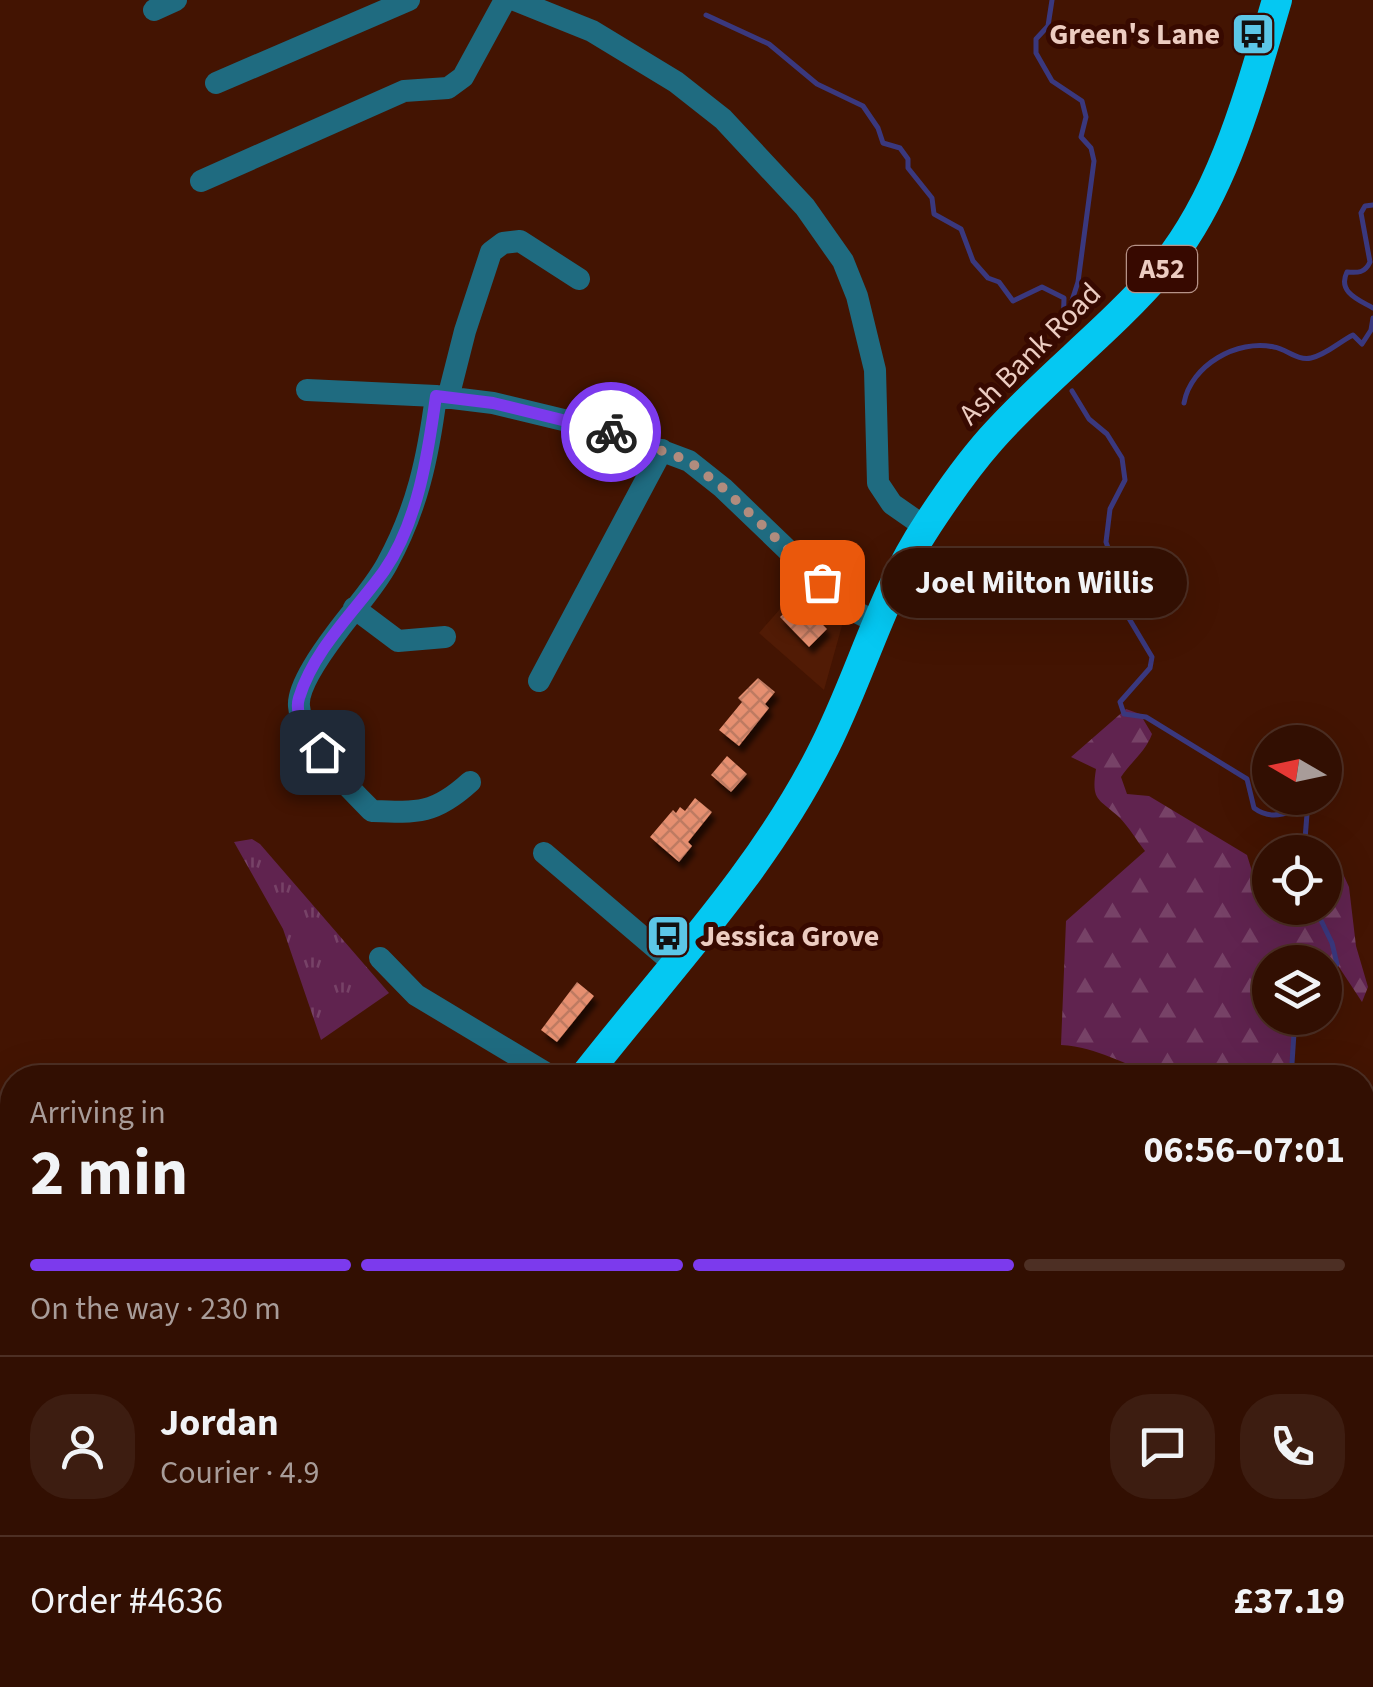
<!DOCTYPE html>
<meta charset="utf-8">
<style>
body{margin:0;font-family:"Source Sans 3",sans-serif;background:#3d1d11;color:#f1f3f6;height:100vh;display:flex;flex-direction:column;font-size:38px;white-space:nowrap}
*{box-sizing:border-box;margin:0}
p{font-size:32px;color:#a89c99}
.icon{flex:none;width:55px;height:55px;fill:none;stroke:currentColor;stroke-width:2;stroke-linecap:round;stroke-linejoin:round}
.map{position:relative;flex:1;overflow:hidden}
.panel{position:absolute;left:0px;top:1065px;width:1375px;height:622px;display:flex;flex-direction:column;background:#320f02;border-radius:40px 40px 0 0;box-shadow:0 10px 40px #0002,0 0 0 2px #4d2f24}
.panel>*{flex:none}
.needle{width:65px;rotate:279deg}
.fabs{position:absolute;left:1252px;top:725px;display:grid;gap:20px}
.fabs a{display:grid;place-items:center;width:90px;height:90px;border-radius:50%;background:#320f02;box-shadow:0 10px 40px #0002,0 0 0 2px #4d2f24;font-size:50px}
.pin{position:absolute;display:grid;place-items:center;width:85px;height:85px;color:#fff;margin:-42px;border-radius:20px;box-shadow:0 5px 15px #0006}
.courier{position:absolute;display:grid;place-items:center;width:100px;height:100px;margin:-50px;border:8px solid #7c3aed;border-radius:50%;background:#fff;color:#222;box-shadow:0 2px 12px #0007}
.bubble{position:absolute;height:70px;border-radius:35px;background:#320f02;box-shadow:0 10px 40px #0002,0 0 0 2px #4d2f24;font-size:32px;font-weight:700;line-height:70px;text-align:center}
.summary em{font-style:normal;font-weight:700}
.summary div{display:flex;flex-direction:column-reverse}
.summary{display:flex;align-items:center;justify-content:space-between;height:170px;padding:0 30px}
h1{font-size:65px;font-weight:700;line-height:75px}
.bar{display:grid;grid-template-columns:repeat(4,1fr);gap:15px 10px;align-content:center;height:120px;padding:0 30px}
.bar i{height:12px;border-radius:8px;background:#4d2f24}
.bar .selected{background:#7c3aed}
.bar p{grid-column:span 4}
.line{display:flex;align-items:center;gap:25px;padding:0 30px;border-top:2px solid #4d2f24}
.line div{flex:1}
.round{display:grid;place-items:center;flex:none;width:105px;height:105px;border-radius:40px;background:#3d1d11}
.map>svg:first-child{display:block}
.built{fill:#511b05}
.grass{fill:url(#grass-tufts)}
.forest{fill:url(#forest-firs)}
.park{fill:url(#park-crowns)}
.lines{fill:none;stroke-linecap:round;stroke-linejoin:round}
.stream{stroke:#3a387e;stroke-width:5}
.building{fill:url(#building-cross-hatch);filter:url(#shadow)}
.minor{stroke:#1f6b80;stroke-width:22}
.highway{stroke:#05c8f2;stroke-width:30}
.done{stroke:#b18c7e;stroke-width:10;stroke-dasharray:0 18}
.route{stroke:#7c3aed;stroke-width:12}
.labels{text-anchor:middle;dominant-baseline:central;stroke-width:10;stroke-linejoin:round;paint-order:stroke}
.shield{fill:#370900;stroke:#b69287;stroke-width:2.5}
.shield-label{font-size:28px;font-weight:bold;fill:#ecccc1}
.poi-label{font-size:30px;font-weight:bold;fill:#ecccc1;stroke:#370900;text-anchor:end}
.street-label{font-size:30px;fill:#ecccc1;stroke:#370900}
</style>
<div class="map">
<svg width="1373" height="1687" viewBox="0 0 1373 1687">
<defs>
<pattern id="grass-tufts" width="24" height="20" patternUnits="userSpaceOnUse" patternTransform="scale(2.5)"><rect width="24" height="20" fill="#60234f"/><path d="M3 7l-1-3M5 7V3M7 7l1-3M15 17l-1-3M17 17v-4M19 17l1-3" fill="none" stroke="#774267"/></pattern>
<pattern id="forest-firs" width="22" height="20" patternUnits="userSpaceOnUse" patternTransform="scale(2.5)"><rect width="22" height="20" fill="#60234f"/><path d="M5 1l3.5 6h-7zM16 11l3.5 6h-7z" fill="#774267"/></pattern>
<pattern id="park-crowns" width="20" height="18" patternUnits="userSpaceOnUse" patternTransform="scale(2.5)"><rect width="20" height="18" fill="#60234f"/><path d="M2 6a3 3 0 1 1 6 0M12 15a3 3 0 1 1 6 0" fill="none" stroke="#774267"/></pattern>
<pattern id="building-cross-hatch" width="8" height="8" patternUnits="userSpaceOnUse" patternTransform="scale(2.5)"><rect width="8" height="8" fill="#e68f70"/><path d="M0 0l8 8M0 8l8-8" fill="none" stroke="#be7a62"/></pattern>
<filter id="shadow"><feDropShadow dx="4" dy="7" stdDeviation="2.5" flood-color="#0009"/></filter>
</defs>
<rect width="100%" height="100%" fill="#431402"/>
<path class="built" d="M803,583l40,39 -19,68 -65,-57z"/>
<path class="grass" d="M252,839l8,5 129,149 -68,47 -38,-111 -49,-87z"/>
<path class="forest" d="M1126,709l14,5 12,20c-6,17 -21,28 -31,43l6,17 22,2 98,59 8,26 15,-5v32h55v-50l14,7 10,22 7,59 12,41 -6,15 -25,-38 -12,15v-17h-55v56h25l-2,59c-43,1 -93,7 -134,-3 -36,-8 -60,-27 -98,-29l5,-124 79,-70c-8,-10 -16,-24 -26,-34 -21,-19 -28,-16 -23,-48l-25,-12z"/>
<path class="park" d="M1373,1160v527h-148v-12h137v-500l4,-12z"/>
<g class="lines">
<path class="stream" d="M1052,0l-4,26 -12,13v14l16,28 30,20 4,16 -5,20 10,11 3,13 -16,121 -13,40
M706,15l63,29 48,40 46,22 15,22 5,15 17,5 8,11v9l24,30 2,16 27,15 12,32 15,17 11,4 14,19 29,-14 22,11 -1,32
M1373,205l-8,1 -4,7 9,49c-5,11 -12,11 -23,10 -10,20 12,28 26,36
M1072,391l17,28 18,15 15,24 3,22 -15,29 -4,33 16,46 -1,17 31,52 -2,11 -30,34 4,12 22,3 101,62 7,29c16,12 29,6 47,1l6,5 -3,38
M1184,403c7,-38 53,-64 90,-56 13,2 23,14 37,11 15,-3 28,-16 42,-23l9,9 9,-14 2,-12
M1315,908l17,35 5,21 -12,15
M1291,1078l4,-60
M1362,1147l10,10 -8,22 2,49 -4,6
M1362,1629h11
M1264,1687l6,-12"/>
</g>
<path class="building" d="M795,596l32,33 -18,18 -29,-30 9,-8 -4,-4z
M758,678l17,14 -10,12 4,4 -30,38 -20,-16 23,-28 -4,-4z
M727,756l20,18 -16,18 -20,-17z
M695,798l17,14 -24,30 4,4 -13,16 -29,-25 23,-27 3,3 4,-6 5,4z
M577,982l17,14 -37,46 -16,-12z"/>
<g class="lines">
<path class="minor" d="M515,0l77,31 84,51 47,37 82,88 38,54 14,35 18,74 3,113 14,21 33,23
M154,10l22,-10
M216,83l193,-83
M201,181l203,-90 44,-3 15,-11 42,-77
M307,390l129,6 57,7 116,28 80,30 34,27 125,120 28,14
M436,396c-8,62 -19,113 -49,168 -13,24 -34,46 -50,68 -12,16 -40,54 -38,74 3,36 48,80 73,105 46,2 63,3 98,-29
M448,398l17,-67 26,-79 12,-9 17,-2 59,38
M354,608l44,33 47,-4
M539,681l123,-231
M544,853l129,110
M380,958l36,37 138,83
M0,1372l12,-8
M398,1675l13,12"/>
<path class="highway" d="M583,1078c81,-104 177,-204 237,-322 40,-76 60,-160 108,-232 19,-29 40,-59 63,-85 53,-60 119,-109 171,-170 62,-75 88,-178 115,-269
M95,1687l10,-12"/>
</g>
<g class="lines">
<path class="done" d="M611,432l78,29 34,27 99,94"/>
<path class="route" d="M322,752c-11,-15 -29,-35 -23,-54 15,-49 56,-87 85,-127 34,-49 44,-117 52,-175l57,7 118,29"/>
</g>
<defs>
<g id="bus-square" transform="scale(2.25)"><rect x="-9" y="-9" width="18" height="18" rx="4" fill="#5cc7e7" stroke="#370900"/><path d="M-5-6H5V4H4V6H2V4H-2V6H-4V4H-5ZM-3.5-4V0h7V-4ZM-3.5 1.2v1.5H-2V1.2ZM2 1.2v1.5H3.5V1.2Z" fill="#111"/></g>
</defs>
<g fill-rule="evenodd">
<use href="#bus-square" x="1253" y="34"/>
<use href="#bus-square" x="668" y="936"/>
</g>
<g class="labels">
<rect class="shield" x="1127" y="246" width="70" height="46" rx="8"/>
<g class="shield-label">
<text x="1162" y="269">A52</text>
</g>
<g class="poi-label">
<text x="1220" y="34">Green's Lane</text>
<text x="700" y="936" text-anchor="start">Jessica Grove</text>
</g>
<g class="street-label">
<text transform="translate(1030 354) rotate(-45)">Ash Bank Road</text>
</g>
</g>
</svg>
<div class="fabs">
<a><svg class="needle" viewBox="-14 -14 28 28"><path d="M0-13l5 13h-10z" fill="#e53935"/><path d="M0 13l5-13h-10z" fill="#a89c99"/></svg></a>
<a><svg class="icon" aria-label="locate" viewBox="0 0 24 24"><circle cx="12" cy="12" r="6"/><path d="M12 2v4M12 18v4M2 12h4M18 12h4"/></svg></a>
<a><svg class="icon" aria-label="layers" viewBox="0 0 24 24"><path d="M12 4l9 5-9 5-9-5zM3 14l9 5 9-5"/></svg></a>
</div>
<div class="pin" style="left:822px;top:582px;background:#ea580c"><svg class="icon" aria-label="bag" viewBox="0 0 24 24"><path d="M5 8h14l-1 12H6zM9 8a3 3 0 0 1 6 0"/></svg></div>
<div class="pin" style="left:322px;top:752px;background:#1f2937"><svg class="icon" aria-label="home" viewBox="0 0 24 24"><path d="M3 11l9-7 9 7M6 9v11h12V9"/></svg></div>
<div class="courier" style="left:611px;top:432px"><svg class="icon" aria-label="bike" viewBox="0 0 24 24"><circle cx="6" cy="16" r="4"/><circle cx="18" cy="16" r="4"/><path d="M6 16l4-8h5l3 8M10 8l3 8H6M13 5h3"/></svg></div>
<div class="bubble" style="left:882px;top:548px;width:305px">Joel Milton Willis</div>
<section class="panel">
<div class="summary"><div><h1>2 min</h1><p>Arriving in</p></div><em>06:56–07:01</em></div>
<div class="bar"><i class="selected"></i><i class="selected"></i><i class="selected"></i><i></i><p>On the way · 230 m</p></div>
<div class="line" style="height:180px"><a class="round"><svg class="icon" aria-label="person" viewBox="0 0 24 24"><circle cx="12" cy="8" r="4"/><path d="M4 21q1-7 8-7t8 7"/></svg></a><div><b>Jordan</b><p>Courier · 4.9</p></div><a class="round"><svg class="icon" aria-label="chat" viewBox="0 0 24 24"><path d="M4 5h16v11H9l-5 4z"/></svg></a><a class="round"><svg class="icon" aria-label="phone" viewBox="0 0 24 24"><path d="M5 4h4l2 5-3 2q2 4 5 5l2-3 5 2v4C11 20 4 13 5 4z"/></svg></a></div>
<div class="line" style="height:130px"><div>Order #4636</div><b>£37.19</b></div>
</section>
</div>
